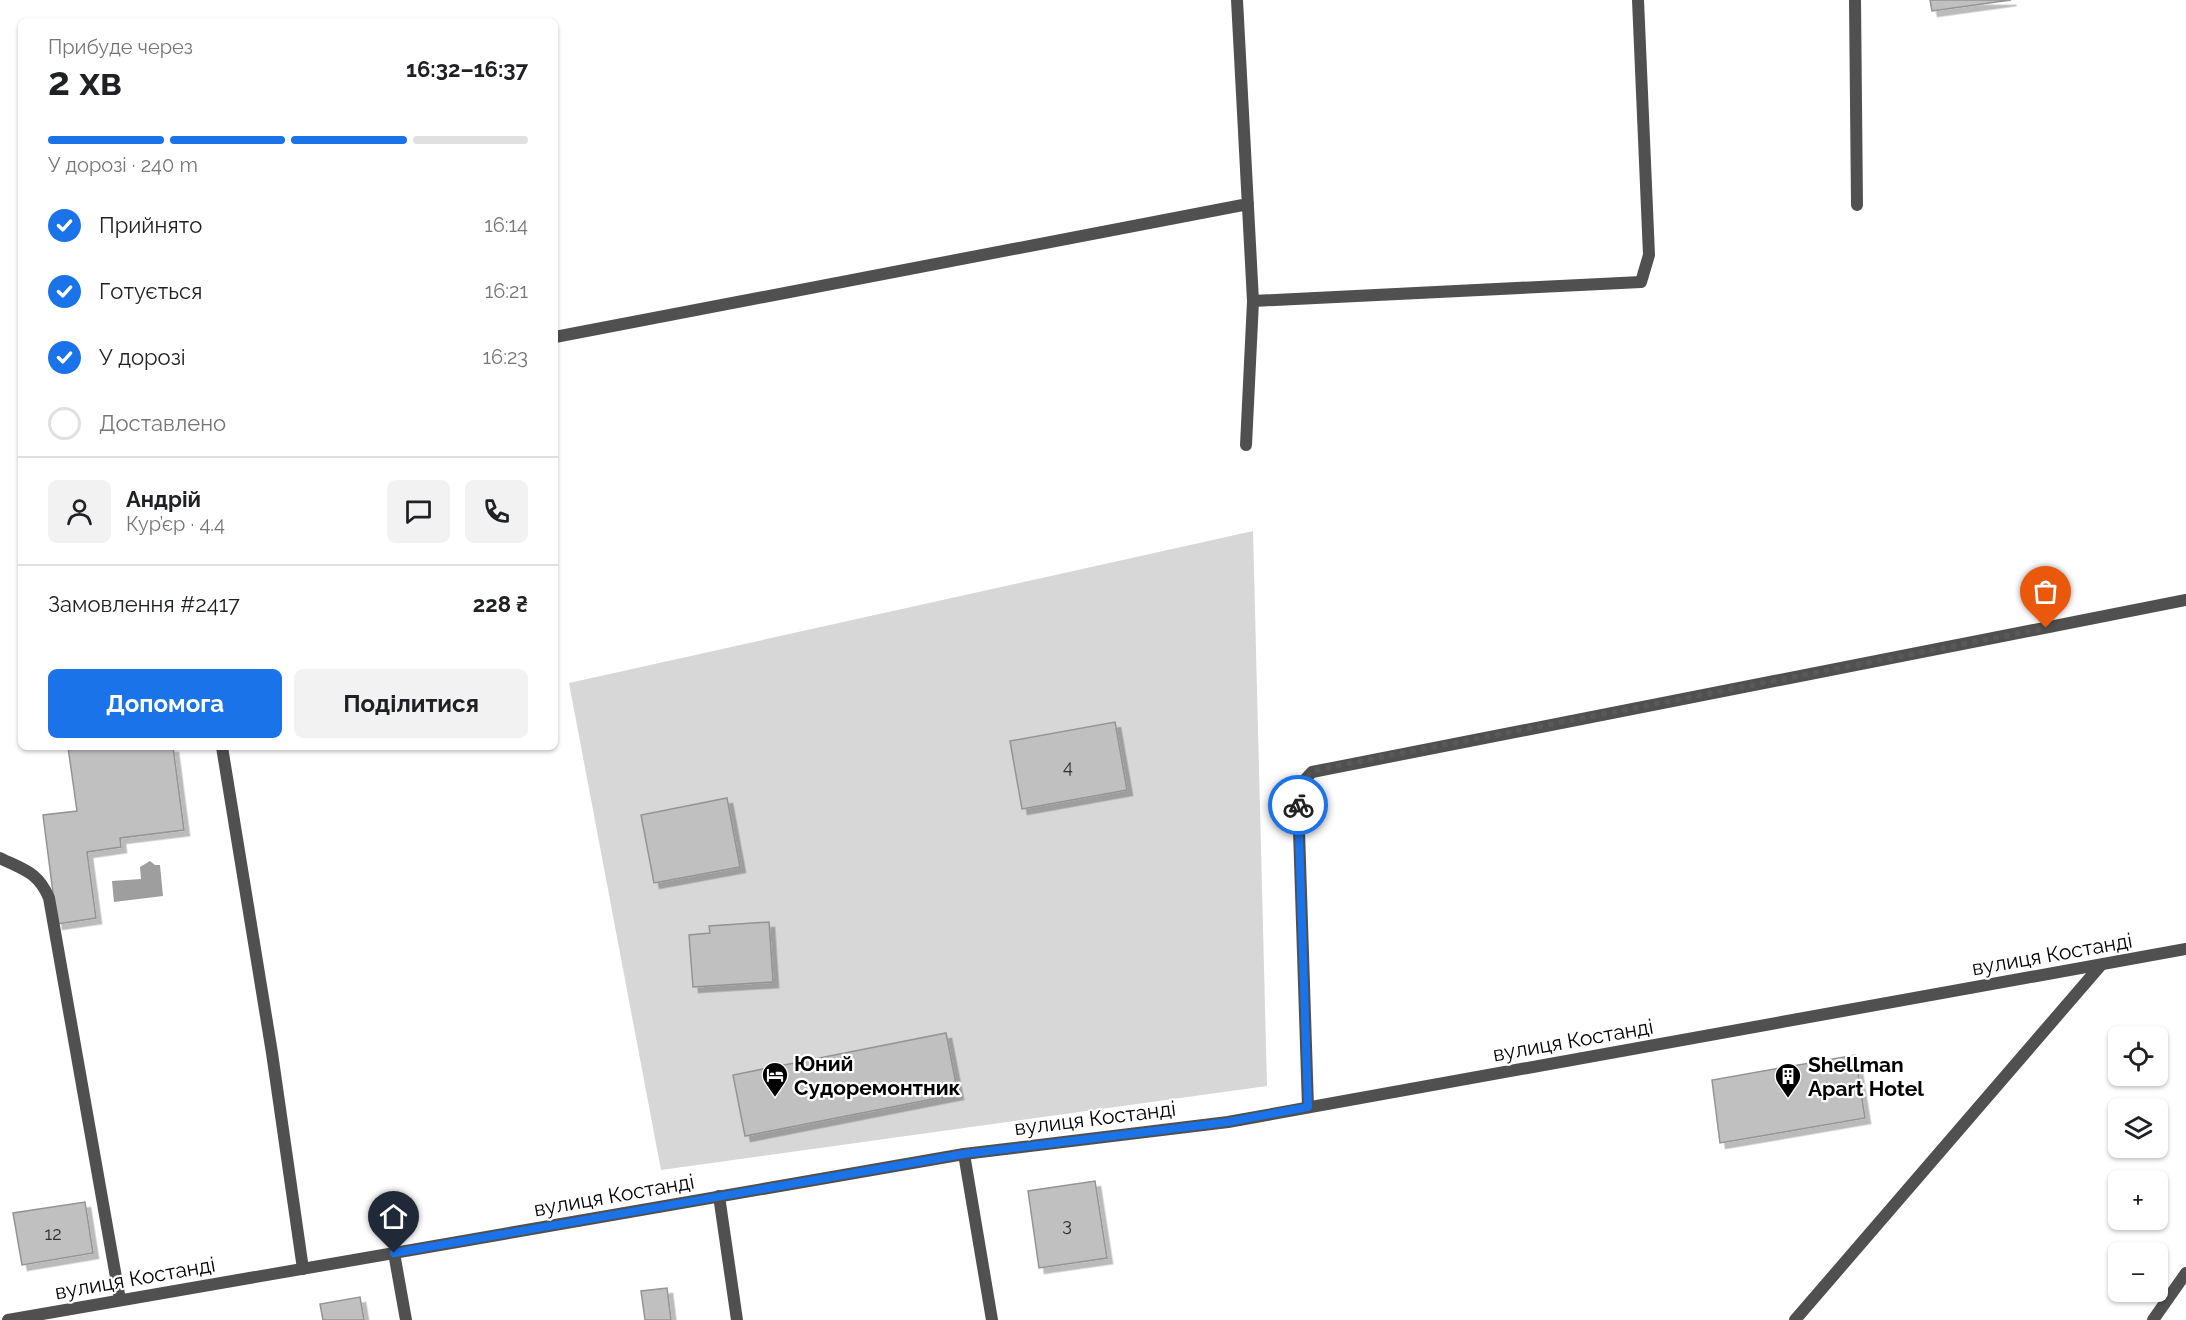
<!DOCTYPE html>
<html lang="uk">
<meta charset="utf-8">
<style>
body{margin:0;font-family:Raleway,sans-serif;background:#f2f2f2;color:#202124;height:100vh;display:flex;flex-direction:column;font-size:22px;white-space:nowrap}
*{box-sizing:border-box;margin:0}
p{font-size:20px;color:#757577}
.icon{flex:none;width:33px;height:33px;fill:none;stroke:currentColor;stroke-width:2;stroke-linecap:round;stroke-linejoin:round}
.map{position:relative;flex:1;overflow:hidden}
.details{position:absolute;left:18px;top:18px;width:540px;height:732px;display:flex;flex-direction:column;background:#fff;border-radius:9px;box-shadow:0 2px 4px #0004}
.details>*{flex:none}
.fabs{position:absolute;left:2108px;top:1026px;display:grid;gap:12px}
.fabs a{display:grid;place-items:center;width:60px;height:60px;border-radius:9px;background:#fff;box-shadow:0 2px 4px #0004;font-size:30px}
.pin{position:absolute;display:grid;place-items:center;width:51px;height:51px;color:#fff;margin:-62px -26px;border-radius:50% 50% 50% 0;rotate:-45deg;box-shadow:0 0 6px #0007}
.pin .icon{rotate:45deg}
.courier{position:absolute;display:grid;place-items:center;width:60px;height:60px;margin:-30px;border:4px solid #1a73e8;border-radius:50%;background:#fff;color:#222;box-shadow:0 2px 8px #0007}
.summary em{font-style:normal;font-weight:700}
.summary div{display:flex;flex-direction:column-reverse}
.summary{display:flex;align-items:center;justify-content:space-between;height:102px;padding:0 30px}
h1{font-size:39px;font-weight:700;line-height:45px}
.bar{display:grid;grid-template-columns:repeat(4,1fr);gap:9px 6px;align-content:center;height:72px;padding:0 30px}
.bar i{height:8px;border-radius:4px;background:#e0e0e0}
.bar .current{background:#1a73e8}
.bar p{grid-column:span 4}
.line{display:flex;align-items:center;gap:15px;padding:0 30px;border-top:2px solid #e0e0e0}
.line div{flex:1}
.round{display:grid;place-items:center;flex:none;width:63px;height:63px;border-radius:9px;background:#f2f2f2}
ol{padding:0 30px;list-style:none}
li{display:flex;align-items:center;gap:18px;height:66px}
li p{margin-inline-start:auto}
li .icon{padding:6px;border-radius:50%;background:#1a73e8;color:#fff;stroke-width:4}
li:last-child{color:#757577}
li i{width:33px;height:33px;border:3px solid #e0e0e0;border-radius:50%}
.cta{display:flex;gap:12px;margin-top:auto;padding:12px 30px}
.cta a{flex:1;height:69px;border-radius:9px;background:#1a73e8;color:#fff;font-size:24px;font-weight:700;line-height:69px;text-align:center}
.cta a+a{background:#f2f2f2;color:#202124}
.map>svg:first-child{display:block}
.green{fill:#d7d7d7}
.water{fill:#9e9e9e}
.building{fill:#c0c0c0;stroke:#949494;stroke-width:1.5;filter:url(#shadow)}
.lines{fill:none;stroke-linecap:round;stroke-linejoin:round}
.service{stroke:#505050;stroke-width:12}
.minor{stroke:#505050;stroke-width:12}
.tertiary{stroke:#505050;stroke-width:12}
.done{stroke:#595959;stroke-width:6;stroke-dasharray:0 10.8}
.route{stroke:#1a73e8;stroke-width:8}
.labels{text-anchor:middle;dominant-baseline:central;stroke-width:4.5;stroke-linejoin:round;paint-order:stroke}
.number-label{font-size:18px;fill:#303030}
.street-label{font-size:21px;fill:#000;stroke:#fff}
.poi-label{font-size:21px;font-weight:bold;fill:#000;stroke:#fff;text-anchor:start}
</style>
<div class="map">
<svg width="2186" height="1320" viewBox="0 0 2186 1320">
<defs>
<filter id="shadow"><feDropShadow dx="5.5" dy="5.5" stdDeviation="0" flood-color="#0004"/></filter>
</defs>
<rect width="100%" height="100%" fill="#fff"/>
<path class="green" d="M1253,531l14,555 -606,84 -92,-487z"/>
<path class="water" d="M150,861l5,4h5l3,31 -49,6 -2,-21 29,-2 -1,-12z"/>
<path class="building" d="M1930,0h81l-79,11z
M1115,722l12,68 -105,19 -12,-68z
M68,747h105l11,83 -64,8 1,9 -34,5 9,66 -39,6 -14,-109 34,-4z
M727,798l13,69 -86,16 -13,-68z
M769,922l4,60 -80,5 -4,-52 21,-2 -1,-7z
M946,1033l12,61 -213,42 -12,-61z
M1855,1055l10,63 -145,25 -8,-63z
M1095,1181l12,77 -68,10 -11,-77z
M85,1202l8,51 -71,12 -9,-52z
M667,1288l4,32h-26l-4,-29z
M360,1297l4,23h-41l-3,-16z"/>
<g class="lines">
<path class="service" d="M1237,0l16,301 -7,144
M1855,0l2,205
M1253,301l388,-19 8,-27 -11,-255
M555,337l693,-133
M222,747l50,306 31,216
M1308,1107l-10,-307 3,-16 11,-12 874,-172
M964,1154l28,166
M1795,1320l306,-355
M2153,1320l33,-47"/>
<path class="minor" d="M0,858c24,12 38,14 49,40l71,402
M719,1196l18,124
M394,1253l12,67"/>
<path class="tertiary" d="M8,1320l956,-166 264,-32 958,-173"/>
</g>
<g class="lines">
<path class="done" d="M1298,805c0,-18 5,-30 22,-36l726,-141"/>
<path class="route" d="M394,1253l570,-99 264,-32 80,-15 -10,-302"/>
</g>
<defs>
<g id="hotel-pin" transform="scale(1.35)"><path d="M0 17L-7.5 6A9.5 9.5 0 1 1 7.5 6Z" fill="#000" stroke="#fff"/><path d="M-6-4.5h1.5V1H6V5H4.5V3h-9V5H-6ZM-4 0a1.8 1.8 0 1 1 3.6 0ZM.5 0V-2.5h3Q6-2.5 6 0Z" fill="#fff"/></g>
<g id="building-pin" transform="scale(1.35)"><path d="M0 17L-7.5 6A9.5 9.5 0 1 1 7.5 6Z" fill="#000" stroke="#fff"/><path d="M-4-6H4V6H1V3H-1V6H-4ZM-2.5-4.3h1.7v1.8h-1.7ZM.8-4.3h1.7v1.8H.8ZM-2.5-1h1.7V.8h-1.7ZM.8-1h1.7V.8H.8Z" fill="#fff"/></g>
</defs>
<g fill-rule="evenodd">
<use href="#hotel-pin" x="775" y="1075"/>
<use href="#building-pin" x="1788" y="1076"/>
</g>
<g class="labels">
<g class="number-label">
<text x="1068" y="766">4</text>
<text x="1067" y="1224">3</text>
<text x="53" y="1233">12</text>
</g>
<g class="street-label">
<text transform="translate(2052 954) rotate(-10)">вулиця Костанді</text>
<text transform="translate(1573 1040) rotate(-10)">вулиця Костанді</text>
<text transform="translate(1095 1118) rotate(-7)">вулиця Костанді</text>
<text transform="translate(614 1195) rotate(-10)">вулиця Костанді</text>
<text transform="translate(135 1278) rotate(-10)">вулиця Костанді</text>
</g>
<g class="poi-label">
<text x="794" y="1063">Юний<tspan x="794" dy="24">Судоремонтник</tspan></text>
<text x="1808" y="1064">Shellman<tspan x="1808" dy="24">Apart Hotel</tspan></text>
</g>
</g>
</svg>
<div class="fabs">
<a><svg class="icon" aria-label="locate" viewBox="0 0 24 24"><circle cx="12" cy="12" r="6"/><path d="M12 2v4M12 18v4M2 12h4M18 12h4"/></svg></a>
<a><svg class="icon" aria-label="layers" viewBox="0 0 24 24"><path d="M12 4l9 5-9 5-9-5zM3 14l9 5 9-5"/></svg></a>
<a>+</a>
<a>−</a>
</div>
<div class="pin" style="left:2046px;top:628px;background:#ea580c"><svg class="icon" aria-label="bag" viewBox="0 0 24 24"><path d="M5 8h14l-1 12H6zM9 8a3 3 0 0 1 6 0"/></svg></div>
<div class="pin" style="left:394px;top:1253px;background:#1f2937"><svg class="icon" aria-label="home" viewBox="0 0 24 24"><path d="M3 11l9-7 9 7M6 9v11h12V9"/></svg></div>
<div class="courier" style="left:1298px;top:805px"><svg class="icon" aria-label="bike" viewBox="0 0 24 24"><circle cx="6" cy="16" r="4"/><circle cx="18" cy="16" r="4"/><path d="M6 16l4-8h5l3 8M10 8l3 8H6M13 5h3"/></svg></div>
<section class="details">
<div class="summary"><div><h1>2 хв</h1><p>Прибуде через</p></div><em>16:32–16:37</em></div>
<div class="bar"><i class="current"></i><i class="current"></i><i class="current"></i><i></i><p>У дорозі · 240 m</p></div>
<ol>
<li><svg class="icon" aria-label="check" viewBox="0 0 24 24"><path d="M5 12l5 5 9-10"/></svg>Прийнято<p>16:14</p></li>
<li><svg class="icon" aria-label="check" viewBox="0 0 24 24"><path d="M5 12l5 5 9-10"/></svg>Готується<p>16:21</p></li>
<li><svg class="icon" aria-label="check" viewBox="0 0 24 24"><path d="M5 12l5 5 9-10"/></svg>У дорозі<p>16:23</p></li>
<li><i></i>Доставлено</li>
</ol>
<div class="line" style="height:108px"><a class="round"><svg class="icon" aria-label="person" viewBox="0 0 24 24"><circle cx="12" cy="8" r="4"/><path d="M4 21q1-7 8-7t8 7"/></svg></a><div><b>Андрій</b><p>Кур’єр · 4.4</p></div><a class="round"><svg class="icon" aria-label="chat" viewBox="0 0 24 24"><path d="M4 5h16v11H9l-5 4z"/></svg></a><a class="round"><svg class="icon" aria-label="phone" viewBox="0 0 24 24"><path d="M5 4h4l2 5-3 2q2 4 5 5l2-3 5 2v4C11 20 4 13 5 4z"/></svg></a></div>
<div class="line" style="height:78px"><div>Замовлення #2417</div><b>228 ₴</b></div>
<div class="cta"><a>Допомога</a><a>Поділитися</a></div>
</section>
</div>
